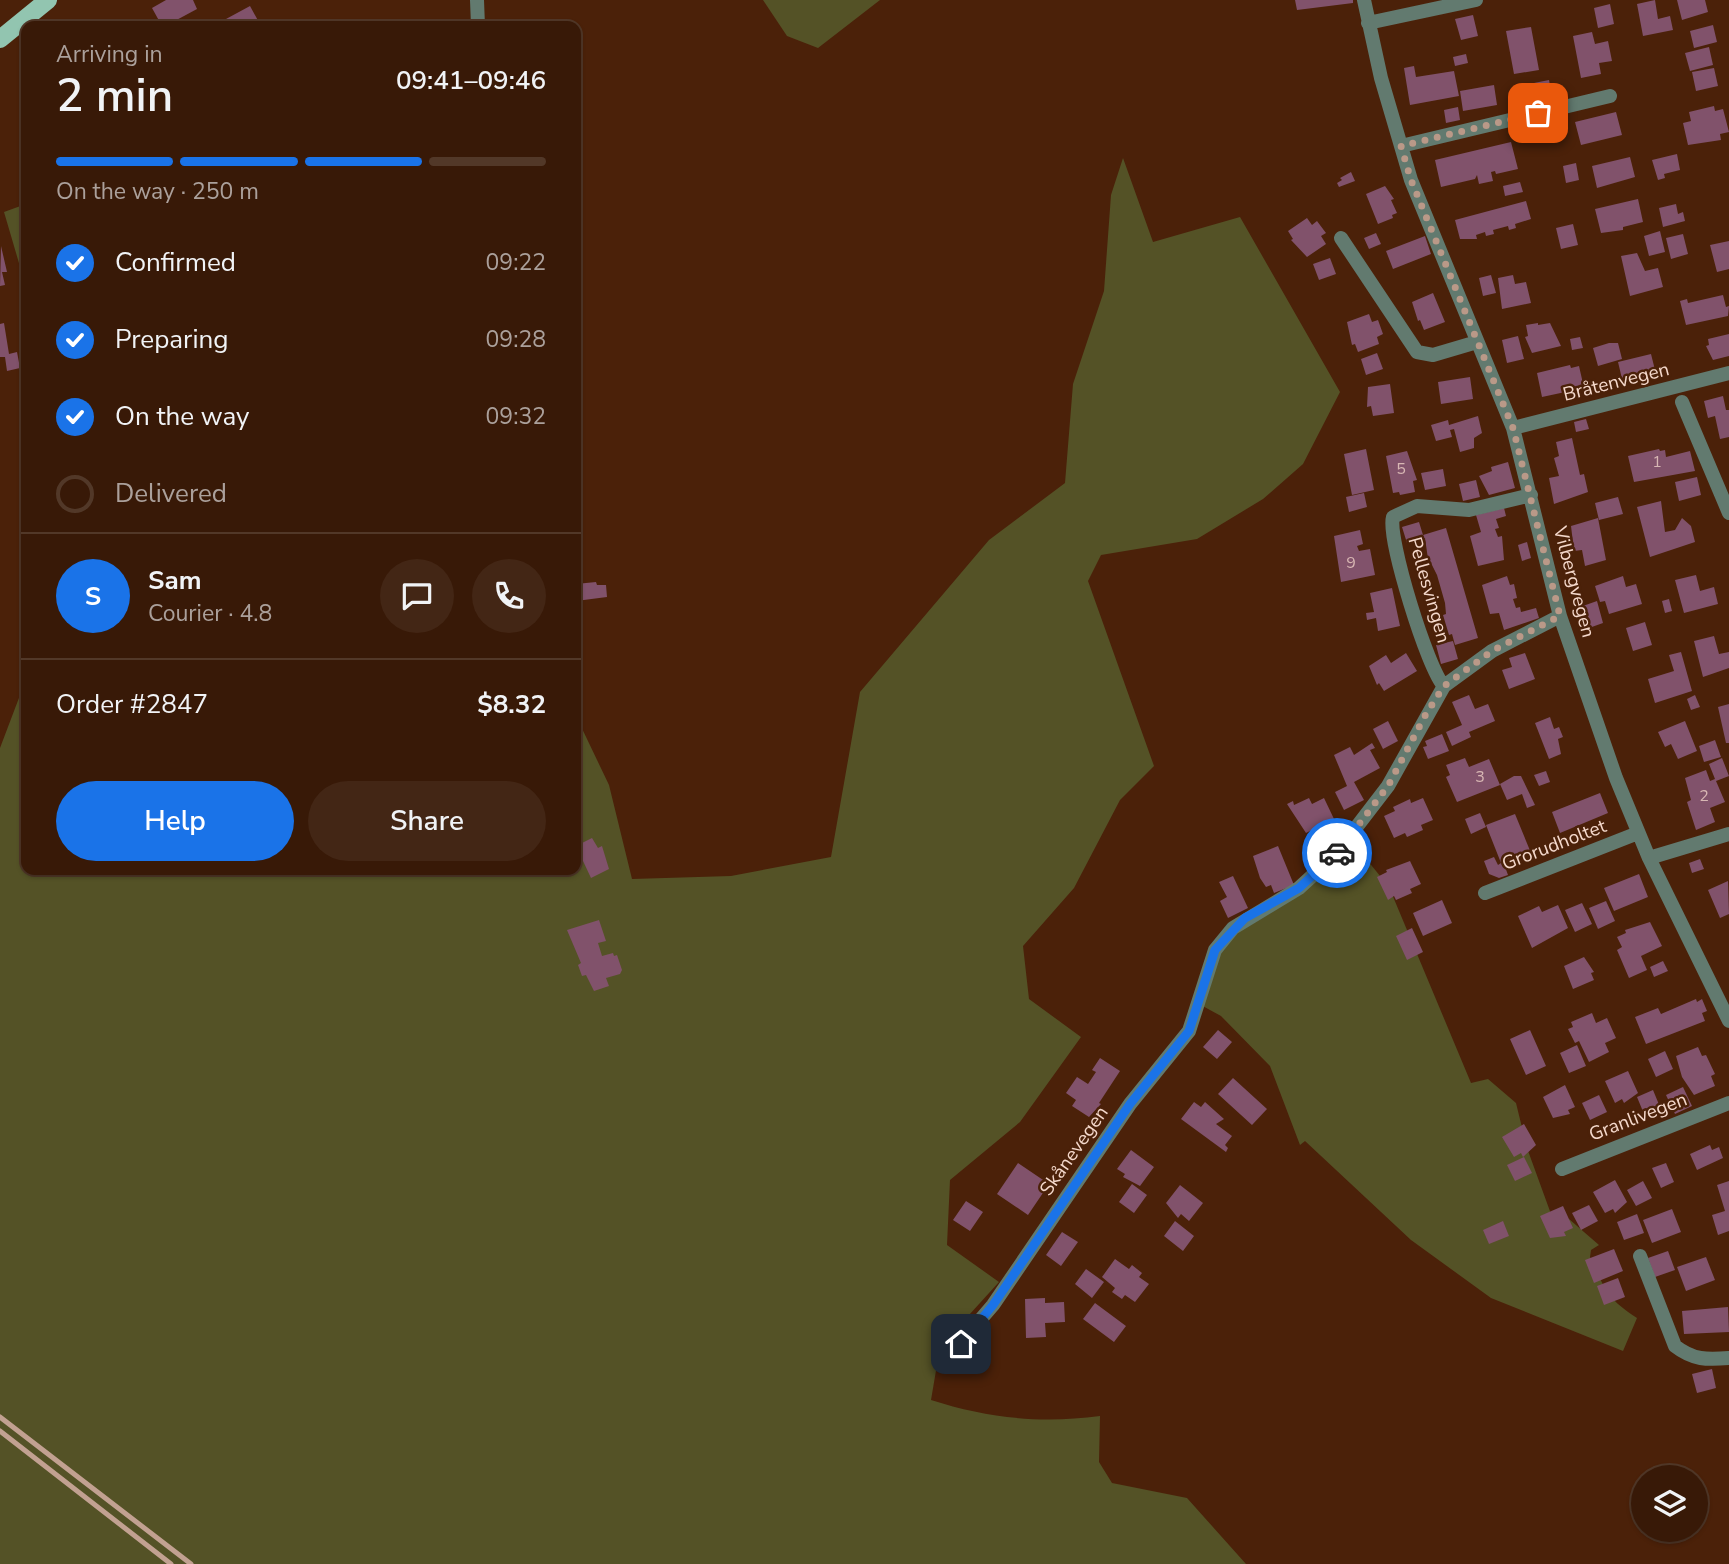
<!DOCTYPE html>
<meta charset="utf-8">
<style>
body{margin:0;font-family:"Nunito Sans",sans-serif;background:#432615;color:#f1f3f6;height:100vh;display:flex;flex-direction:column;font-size:26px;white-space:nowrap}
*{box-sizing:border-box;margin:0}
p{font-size:23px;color:#aba09b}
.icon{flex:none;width:38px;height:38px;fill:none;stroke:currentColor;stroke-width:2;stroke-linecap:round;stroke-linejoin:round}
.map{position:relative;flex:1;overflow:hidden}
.details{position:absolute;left:21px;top:21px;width:560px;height:854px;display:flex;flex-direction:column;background:#381907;border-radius:14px;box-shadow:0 2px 5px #0004,0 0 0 2px #523828}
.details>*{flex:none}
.controls{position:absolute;left:1631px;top:1465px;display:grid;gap:14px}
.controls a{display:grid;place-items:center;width:77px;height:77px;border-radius:50%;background:#381907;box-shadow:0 2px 5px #0004,0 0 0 2px #523828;font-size:35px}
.pin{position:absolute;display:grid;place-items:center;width:60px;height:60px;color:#fff;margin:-30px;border-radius:14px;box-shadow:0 4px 10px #0006}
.courier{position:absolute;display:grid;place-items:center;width:70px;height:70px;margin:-35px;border:5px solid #1a73e8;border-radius:50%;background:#fff;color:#222;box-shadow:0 2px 9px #0007}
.headline em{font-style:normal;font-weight:600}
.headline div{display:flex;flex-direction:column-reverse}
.headline{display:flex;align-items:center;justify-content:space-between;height:119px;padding:0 35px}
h1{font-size:46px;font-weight:600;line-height:52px}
.bar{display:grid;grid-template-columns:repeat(4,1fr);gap:10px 7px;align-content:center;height:84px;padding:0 35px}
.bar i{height:9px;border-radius:5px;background:#523828}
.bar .active{background:#1a73e8}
.bar p{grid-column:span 4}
.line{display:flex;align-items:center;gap:18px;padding:0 35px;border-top:2px solid #523828}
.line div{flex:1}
.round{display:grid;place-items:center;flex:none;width:74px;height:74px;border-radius:37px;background:#432615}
ol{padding:0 35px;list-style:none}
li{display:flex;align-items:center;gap:21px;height:77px}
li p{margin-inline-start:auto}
li .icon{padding:7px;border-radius:50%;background:#1a73e8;color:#fff;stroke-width:4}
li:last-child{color:#aba09b}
li i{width:38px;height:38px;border:4px solid #523828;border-radius:50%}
.button{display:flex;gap:14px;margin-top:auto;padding:14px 35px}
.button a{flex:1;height:80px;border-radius:42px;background:#1a73e8;color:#fff;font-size:28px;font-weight:600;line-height:80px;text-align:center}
.button a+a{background:#432615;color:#f1f3f6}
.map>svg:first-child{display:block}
.green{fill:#545226}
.building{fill:#81526b}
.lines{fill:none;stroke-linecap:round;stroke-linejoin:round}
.minor{stroke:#627a6f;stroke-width:14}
.primary{stroke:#92c5b0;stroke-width:18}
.rail{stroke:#c2a191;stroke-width:5}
.done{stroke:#ba9988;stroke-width:7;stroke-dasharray:0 12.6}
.route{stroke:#1a73e8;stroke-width:9}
.labels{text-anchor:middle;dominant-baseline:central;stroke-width:5;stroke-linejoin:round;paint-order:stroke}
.number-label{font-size:16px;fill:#d8b7b4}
.street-label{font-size:19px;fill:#f5d9cc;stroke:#4b2109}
</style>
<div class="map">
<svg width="1729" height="1564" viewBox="0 0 1729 1564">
<rect width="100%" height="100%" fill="#4b2109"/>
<path class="green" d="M763,0h117l-62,48 -31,-12z
M1123,158l30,84 87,-25 100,175 -37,72 -40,35 -66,40 -96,16 -13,26 66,185 -34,34 -46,88 -51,58 6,53 52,38 -61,85 -70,58 -3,65 52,37 -59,65 -9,53c56,18 110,24 169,16l-1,46 13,21 75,15 59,66h-1246v-816l25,-66 1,-132v320h550v-154l33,69 23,94 99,-3 100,-19 29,-165 129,-152 76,-57 8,-99 31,-93 7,-96z
M26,204v83l-22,-75z
M1350,839l39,48 82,196 17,-4 28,24 11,45 28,77 14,-6 30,26 -8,5 -1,7c16,33 15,40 47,61l-14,33 -132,-53 -80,-58 -106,-99 -5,4 -30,-79 -49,-50 -22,-12 31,-75 51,-30z"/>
<path class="building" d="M166,0h27l4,9 -26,14 1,3h-10l-10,-18z
M1295,0h58v3l-56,7z
M1655,0l3,19 12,-3 3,14 -30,6 -6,-32z
M1677,0h28l3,12 -26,8z
M1610,4l4,20 -16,4 -4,-20z
M250,6l11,20h-31l-4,-7z
M1473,15l5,21 -17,4 -6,-21z
M1713,25l4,17 -23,6 -4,-17z
M1531,27l8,43 -25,4 -8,-43z
M1592,32l3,12 13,-3 4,20 -13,2 2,11 -20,4 -8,-42z
M1709,47l4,18 -23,6 -5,-18z
M1466,54l2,9 -13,3 -2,-9z
M1414,66l2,11 38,-6 5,25 -49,9 -6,-37z
M1714,68l4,18 -22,5 -4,-19z
M1549,80l3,17 -20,4 -3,-17z
M1494,85l3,20 -34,6 -3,-20z
M1714,106l1,5 8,-2 6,23 -9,2 1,6 -33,5 -5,-22 8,-2 -2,-9z
M1458,107l2,13 -14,3 -2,-13z
M1616,112l6,23 -41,10 -6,-23z
M1558,118l5,20 -17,4 -5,-20z
M1511,142l7,27 -22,5 -1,-3 -4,1 2,9 -14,3 -2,-9 -2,4 -34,8 -6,-27z
M1677,154l3,16 -16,4 1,4 -7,2 -6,-20z
M1630,157l5,20 -38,11 -5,-22z
M1576,163l3,17 -13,3 -3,-17z
M1351,172l4,9 -16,6 -2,-4 5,-3 -2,-2z
M1520,182l3,10 -18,4 -2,-10z
M1385,186l9,13 -3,1 6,13 -5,2 1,3 -15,6 -12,-30z
M1638,199l5,23 -20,5v3l-22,3 -6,-24z
M1526,201l5,18 -16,5 1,4 -7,2 -1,-4 -15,4 1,4 -8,2 -1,-4 -9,3 1,4h-17l-5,-19z
M1676,204l2,10 5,-2 2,9 -22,6 -4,-19z
M1307,218l5,7 5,-4 9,12 -5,3 5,8 -19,13 -16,-17 2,-1 -5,-8z
M1573,224l5,21 -17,4 -5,-21z
M1660,231l5,21 -16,4 -5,-20z
M1376,233l5,11 -12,5 -5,-11z
M1683,234l5,20 -17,5 -5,-21z
M1425,236l6,18 -38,15 -7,-18z
M1729,241v28l-12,3 -7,-27z
M1,246l6,26h-5l3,13 -5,1z
M1637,253l8,18 13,-3 5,19 -33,9 -9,-40z
M1330,258l6,16 -17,6 -6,-16z
M1491,275l5,18 -13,3 -4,-18z
M1513,275l2,9 11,-2 5,21 -29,6 -4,-31z
M1433,293l12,29 -21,8 -4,-10 -2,1 -6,-19z
M1723,295l3,12 3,-1 -1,10 -42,9 -6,-24 7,-2 1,4z
M1369,314l3,8 6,-2 5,14 -6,3 2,7 -21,8 -3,-8 -3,1 -5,-23z
M4,323l5,31 8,-2 3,16 -13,3 -2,-14h-5v-33z
M1538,323v2l12,-2 11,23 -29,7 -7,-16 3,-1 -2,-11z
M1729,334v22l-16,4 -7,-14 3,-1 -1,-6z
M1518,336l6,23 -17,4 -5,-23z
M1580,337l3,11 -11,2 -2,-11z
M1609,343h9l4,16 -24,7 -5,-18z
M1377,353l6,16 -17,6 -5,-16z
M1651,354l5,20 -33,9 -5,-21z
M1570,365l1,3 8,-2 5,22 -42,9 -5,-24z
M1470,377l3,22 -32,5 -3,-22z
M1390,384l4,29 -21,3 -2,-10 -4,1 1,-20z
M1723,396l3,14h3v27l-9,2 -5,-23 -7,2 -4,-17z
M1478,416l4,17 -8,5v10l-14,4 -6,-23 -4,1 2,7 -16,4 -5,-16 17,-5 1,5z
M1586,419l3,10 -13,3 -2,-10z
M1572,438l8,37 4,-1 4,18 -34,12 -5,-26 10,-2 -5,-18 5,-2 -3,-14z
M1366,449l8,41 -22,5 -8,-41z
M1659,449l1,2 5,-1 1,7 24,-6 5,20 -61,11 -6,-26z
M1407,451l10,29 -4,1 2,11 -15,3 -1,-3 -6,1 -7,-37z
M1508,462l7,26 -26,7 -10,-19 13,-5 -1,-4z
M1443,469l3,17 -21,4 -4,-17z
M1697,477l4,18 -22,6 -4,-19z
M1476,480l4,17 -17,4 -4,-17z
M1364,493l3,14 -18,5 -3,-15z
M1618,497l5,17 -24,6 -4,-17z
M1661,501l4,31 10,-2 7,-12 9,8 4,16 -45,15 -13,-50z
M1504,508l2,8 -10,3 3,9 -4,1 3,8 4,-1 2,24 -26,6 -8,-30 11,-4 -5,-17z
M1598,518l8,42 -21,6 -3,-16 -8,1 -3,-25z
M1419,522l4,13 23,-7 32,110 -23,7 -3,-11 -3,1 -6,-20 3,-1 -1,-11 -8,-28 -5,-10 -3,1 -4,-28 -18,5 -5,-16z
M1360,530l3,14 -6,2 2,5 11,-2 5,26 -34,7 -7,-46z
M1527,542l4,16 -9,3 -4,-16z
M1696,575l4,16 14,-4 4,17 -34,9 -9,-33z
M1507,576l3,9 4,-1 3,14 -4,1 3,9 4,-1 1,5 15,-4 3,10 -35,12 -5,-17 -9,1 -8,-29z
M1623,576l3,11 10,-3 6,20 -33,10 -4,-13 -5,1 -5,-16z
M596,582l1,3h9l1,12 -31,4v-17z
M1392,588l8,38 -22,5 -2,-13 -9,2 -1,-7 8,-1 -4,-19z
M1669,599l3,12 -7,2 -3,-12z
M1597,601l6,22 -14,5 -9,-21z
M1645,622l7,23 -19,6 -7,-23z
M1714,636l5,18 10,-2v16l-26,9 -9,-36z
M1453,641l5,18 -17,5 -5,-19z
M1681,652l11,39 -37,12 -7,-24 26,-8 -5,-16z
M1406,653l11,18 -33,20 -5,-8 -2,2 -8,-19 17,-11 5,8z
M1525,653l10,26 -26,10 -7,-19 10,-3 -3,-9z
M1469,695l6,14 13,-5 7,17 -26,11 2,5 -19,9 -6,-14 16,-7 -10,-23z
M1695,695l5,12 -9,3 -4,-11z
M1729,704v39h-3l-8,-36z
M1550,717l4,12 5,-2 4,10 -5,2 3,15 -12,5 -14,-36z
M1388,721l10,20 -15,8 -10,-20z
M1685,721l12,30 -19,8 -7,-15 -6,3 -7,-15z
M1442,734l7,17 -21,8 -5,-12 4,-1 -2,-5z
M1715,740l6,17 -17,5 -5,-16z
M1372,743l3,5 -5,2 10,18 -26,14 10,18 -20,10 -9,-18 12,-6 -13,-31 16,-8 4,8z
M1465,758l4,9 20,-8 11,26 -43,17 -11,-25 4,-2 -4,-10z
M1722,758l7,18 -13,5 9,21 -15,6 5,14 -19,8 -9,-28 4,-2 -6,-22 21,-8 4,11 5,-2 -6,-15z
M1546,771l4,11 -11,4 -5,-11z
M1514,776h7l14,29 -8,3 -5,-14 -15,6 -7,-16z
M1600,793l8,20 -48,20 -8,-21z
M1309,798l3,6 12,-6 10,21 -28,14 -19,-29 6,-3 1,4z
M1423,798l10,22 -12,5 2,5 -16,7 -2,-4 -11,5 -10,-22 11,-5 -2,-4 17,-8 1,4z
M1480,813l6,14 -15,7 -6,-15z
M1515,814l16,39 -27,11 4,11 -9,3 -10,-4 -5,-13 10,-4 4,8 3,-2 -15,-38z
M592,838l6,10 4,-2 7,23 -18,9 -15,-32z
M1278,846l16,39 -20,8 -3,-8 -5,2 -6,-9 -7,-22z
M1700,859l4,10 -12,4 -3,-10z
M1410,861l11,23 -11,5 2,4 -16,7 -2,-4 -6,4 -11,-23 10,-5 -1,-2z
M1639,874l9,23 -34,14 -10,-23z
M1233,876l15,32 -20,10 -8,-17 7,-4 -8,-15z
M1728,881l1,33 -9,4 -12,-28z
M1442,900l10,23 -29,13 -10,-23z
M1606,901l9,20 -17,8 -9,-21z
M1582,903l10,21 -17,8 -10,-22z
M1558,905l10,23 -36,20 -14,-32 21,-10 3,6z
M599,920l7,21 -8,2 4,13 11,-3 1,3 3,-1 5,15 -2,4 -14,4 3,8 -15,5 -8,-16 -4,1 -4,-11 3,-2 -14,-33z
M1650,922l12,24 -21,10 6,14 -18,8 -12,-28 5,-3 -5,-10 9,-4 -1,-3z
M1412,928l11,24 -16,8 -11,-24z
M1584,957l10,15 -3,1 3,7 -21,9 -9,-23z
M1663,961l5,10 -14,6 -4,-10z
M1696,999l1,3 5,-3 5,12 -5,2 3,8 -59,23 -11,-27 23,-9 3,6z
M1592,1013l4,10 11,-5 9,20 -11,5 4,9 -20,10 -10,-21 -4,2 -7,-14 5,-2 -2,-5z
M1218,1030l14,12 -15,17 -14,-12z
M1530,1030l16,36 -20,9 -16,-36z
M1577,1045l9,21 -17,7 -9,-20z
M1698,1047l4,9 4,-1 9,19 -4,2 4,10 -21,9 -12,-18 -6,-21z
M1665,1051l8,18 -17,8 -8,-18z
M1100,1058l20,13 -21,32 2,1 -12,13 -17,-11 4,-6 -10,-7 11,-16 11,7 8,-12 -4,-2z
M1628,1071l10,22 -14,10 -2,-4 -7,4 -10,-22z
M1233,1078l34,31 -15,16 -34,-31z
M1565,1085l10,22 -7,3 2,4 -17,4 -10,-21z
M1683,1087l9,19 -17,8 -9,-19z
M1653,1090l7,17 -16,7 -7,-17z
M1599,1095l8,17 -17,8 -8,-17z
M1194,1102l7,5 4,-5 19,17 -8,5 16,12 -7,9 3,3 -2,4 -45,-33z
M1524,1124l12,21 -13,12 -2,-4 -7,4 -12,-20z
M1710,1145l2,5 7,-3 4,11 -26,12 -7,-16z
M1131,1150l23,17 -14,19 -17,-9 2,-3 -8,-5z
M1524,1157l8,16 -17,8 -8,-16z
M1018,1163l31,21 -21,31 -31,-21z
M1666,1163l8,19 -13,6 -9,-20z
M1615,1180l12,22 -12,11 -2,-4 -8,4 -12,-21z
M1643,1181l9,17 -16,8 -9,-16z
M1729,1181v50l-11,4 -6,-20 13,-4 -8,-26z
M1132,1184l15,11 -13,18 -15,-11z
M1180,1185l23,18 -14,18 -8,-7 -3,4 -12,-15z
M966,1201l17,11 -13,19 -17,-11z
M1589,1205l9,16 -17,9 -9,-17z
M1563,1206l10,22 -9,4 2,4 -16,2 -10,-22z
M1672,1209l9,23 -29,11 -9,-23z
M1637,1214l7,19 -20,7 -7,-18z
M1175,1221l19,15 -11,15 -19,-15z
M1503,1221l6,15 -20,8 -6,-14z
M1062,1232l16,10 -17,24 -15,-11z
M1614,1249l9,22 -29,12 -9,-23z
M1668,1251l7,19 -20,7 -7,-19z
M1706,1257l9,23 -29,11 -9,-24z
M1115,1259l14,10 3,-4 10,8 -3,4 10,7 -14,18 -10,-7 -3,4 -10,-7 3,-4 -13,-11z
M1086,1269l18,13 -12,16 -17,-14z
M1618,1278l7,19 -21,8 -7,-19z
M1045,1298v5l19,-1 1,20 -20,1 1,14 -20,1 -1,-39z
M1095,1303l31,23 -12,16 -31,-23z
M1728,1307l1,25 -45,2 -2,-23z
M1712,1369l4,19 -19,5 -5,-19z"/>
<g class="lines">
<path class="minor" d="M477,0l1,26
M1364,0l17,78 30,102 102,248 47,188 56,162 33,80 80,163
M1368,23l108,-23
M1401,146l209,-50
M1341,238l76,114 16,3 44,-13
M1682,402l47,111
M1513,428l216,-55
M1444,686c-16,-16 -57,-148 -51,-169l24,-11 52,4 62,-15
M1649,858l80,-24
M1485,893l153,-60
M1562,1169l167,-66
M1640,1256l35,90c18,14 32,14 54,12
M950,1355l43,-50 137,-201 59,-73 26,-81 18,-22 66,-40 36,-33 53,-69 56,-100 48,-35 68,-35"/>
<path class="primary" d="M0,39l48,-39"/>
<path class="rail" d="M0,1417l191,147
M0,1431l171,133"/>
</g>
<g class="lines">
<path class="done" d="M1337,853l51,-67 38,-72 18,-28 48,-35 68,-35 -47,-188 -102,-248 -10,-34 137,-33"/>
<path class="route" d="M961,1344l32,-39 137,-201 59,-73 26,-81 30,-32 54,-30 38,-35"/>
</g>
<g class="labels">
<g class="number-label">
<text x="1657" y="462">1</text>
<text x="1401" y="469">5</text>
<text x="1351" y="563">9</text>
<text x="1480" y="777">3</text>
<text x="1704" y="796">2</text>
</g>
<g class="street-label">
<text transform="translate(1616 382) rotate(-14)">Bråtenvegen</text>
<text transform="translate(1574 582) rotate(75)">Vilbergvegen</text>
<text transform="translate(1429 590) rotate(74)">Pellesvingen</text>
<text transform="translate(1554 845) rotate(-21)">Grorudholtet</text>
<text transform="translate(1638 1117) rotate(-21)">Granlivegen</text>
<text transform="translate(1074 1151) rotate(-55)">Skånevegen</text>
</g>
</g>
</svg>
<div class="controls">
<a><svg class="icon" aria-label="layers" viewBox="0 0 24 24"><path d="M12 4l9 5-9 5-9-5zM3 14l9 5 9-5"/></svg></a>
</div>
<div class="pin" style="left:1538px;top:113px;background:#ea580c"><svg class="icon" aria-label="bag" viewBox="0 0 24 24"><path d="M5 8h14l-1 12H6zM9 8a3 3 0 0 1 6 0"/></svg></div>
<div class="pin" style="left:961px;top:1344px;background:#1f2937"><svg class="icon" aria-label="home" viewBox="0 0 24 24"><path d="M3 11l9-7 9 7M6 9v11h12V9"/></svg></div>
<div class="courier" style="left:1337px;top:853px"><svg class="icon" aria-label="car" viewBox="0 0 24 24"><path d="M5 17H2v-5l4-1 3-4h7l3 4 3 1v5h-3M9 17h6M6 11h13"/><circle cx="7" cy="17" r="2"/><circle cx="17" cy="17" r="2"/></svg></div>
<section class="details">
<div class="headline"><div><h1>2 min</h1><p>Arriving in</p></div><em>09:41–09:46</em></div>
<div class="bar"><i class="active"></i><i class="active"></i><i class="active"></i><i></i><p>On the way · 250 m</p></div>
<ol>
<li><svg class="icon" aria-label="check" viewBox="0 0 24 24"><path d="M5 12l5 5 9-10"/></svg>Confirmed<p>09:22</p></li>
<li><svg class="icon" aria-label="check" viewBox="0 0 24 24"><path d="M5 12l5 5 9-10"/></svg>Preparing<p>09:28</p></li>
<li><svg class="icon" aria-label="check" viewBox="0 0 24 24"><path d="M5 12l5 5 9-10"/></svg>On the way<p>09:32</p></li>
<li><i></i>Delivered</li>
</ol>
<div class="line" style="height:126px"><b class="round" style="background:#1a73e8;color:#fff">S</b><div><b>Sam</b><p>Courier · 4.8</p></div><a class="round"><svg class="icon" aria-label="chat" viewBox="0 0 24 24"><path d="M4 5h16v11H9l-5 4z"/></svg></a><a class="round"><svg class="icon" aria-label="phone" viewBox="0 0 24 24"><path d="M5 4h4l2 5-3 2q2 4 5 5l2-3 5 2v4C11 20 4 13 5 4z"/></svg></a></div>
<div class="line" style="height:91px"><div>Order #2847</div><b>$8.32</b></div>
<div class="button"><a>Help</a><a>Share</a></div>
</section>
</div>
